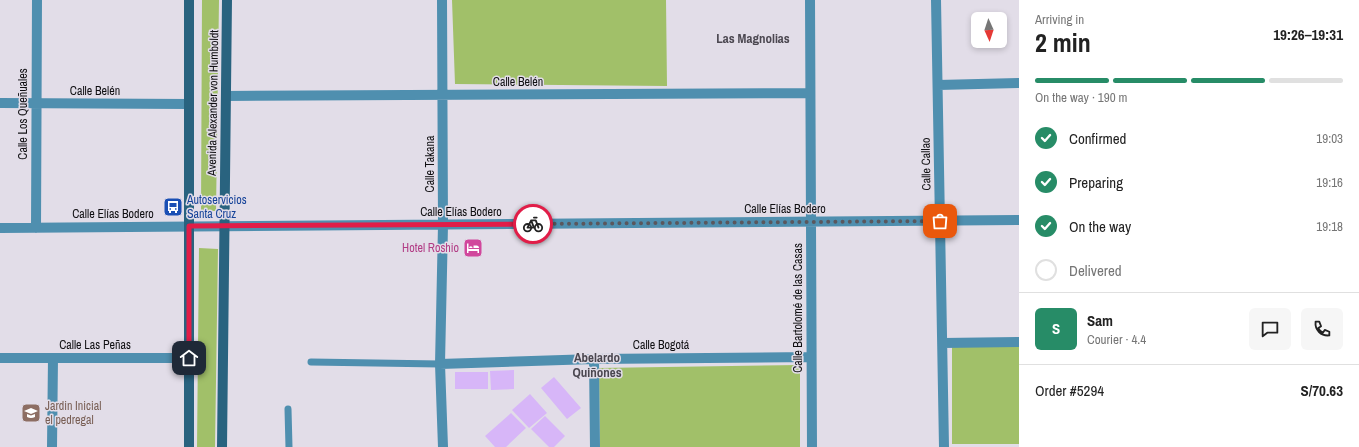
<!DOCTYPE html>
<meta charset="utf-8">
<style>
body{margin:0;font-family:"Archivo Narrow",sans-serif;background:#f6f6f6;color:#222;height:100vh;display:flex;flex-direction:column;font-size:15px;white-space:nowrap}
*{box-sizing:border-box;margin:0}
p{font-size:13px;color:#767676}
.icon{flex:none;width:22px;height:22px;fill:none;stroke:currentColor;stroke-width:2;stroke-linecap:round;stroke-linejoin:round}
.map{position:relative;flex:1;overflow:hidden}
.side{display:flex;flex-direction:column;background:#fff;width:340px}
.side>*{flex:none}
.needle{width:26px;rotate:177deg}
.controls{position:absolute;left:971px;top:12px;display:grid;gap:8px}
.controls a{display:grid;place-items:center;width:36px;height:36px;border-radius:6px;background:#fff;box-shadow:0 2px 6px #0003;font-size:20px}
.pin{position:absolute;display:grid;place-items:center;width:34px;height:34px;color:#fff;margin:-17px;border-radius:8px;box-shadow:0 2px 6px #0006}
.courier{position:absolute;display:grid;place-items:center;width:40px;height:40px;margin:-20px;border:3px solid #e11d48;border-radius:50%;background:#fff;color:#222;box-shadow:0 1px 5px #0007}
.summary em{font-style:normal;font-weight:800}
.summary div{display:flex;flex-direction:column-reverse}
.summary{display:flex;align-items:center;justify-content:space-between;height:68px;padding:0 16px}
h1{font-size:26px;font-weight:800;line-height:30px}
.bar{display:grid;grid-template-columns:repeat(4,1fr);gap:6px 4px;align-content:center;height:48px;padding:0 16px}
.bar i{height:5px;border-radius:3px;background:#e0e0e0}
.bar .on{background:#278c67}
.bar p{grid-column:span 4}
.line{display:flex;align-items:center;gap:10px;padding:0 16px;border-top:1px solid #e0e0e0}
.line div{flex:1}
.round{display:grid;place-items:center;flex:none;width:42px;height:42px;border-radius:6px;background:#f6f6f6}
ol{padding:0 16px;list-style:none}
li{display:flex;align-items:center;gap:12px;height:44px}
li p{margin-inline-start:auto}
li .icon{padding:4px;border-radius:50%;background:#278c67;color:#fff;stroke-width:4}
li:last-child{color:#767676}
li i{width:22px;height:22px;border:2px solid #e0e0e0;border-radius:50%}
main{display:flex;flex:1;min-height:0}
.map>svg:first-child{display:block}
.green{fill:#a1c069}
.building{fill:#d7b6f8}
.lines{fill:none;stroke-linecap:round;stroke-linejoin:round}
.service{stroke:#4f8faf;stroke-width:7}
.minor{stroke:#4f8faf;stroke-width:10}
.secondary{stroke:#29637f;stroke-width:10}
.done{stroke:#5a575d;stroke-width:4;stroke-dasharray:0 7.2}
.route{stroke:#e11d48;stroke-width:5}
.labels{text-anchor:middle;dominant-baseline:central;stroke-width:3;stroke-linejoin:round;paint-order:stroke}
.street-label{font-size:12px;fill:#100f12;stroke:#e2dde8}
.transit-label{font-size:12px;fill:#164399;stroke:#e2dde8;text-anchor:start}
.hotel-label{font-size:12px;fill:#b23c85;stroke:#e2dde8;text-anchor:end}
.education-label{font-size:12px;fill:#785e54;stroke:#e2dde8;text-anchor:start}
.neighbourhood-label{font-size:13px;font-weight:bold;fill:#4b4750;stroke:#e2dde8}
</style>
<main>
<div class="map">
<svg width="1019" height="447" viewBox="0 0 1019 447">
<rect width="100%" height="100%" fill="#e2dde8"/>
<path class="green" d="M202,0h17l-3,211h-15z
M452,0h214l1,86 -212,-2z
M199,248l19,1 -3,198h-18z
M1019,343v101h-67v-100z
M800,365v82h-200l-1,-79z"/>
<path class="building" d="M514,370v19l-23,1 -1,-19z
M455,372h33v17h-33z
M554,377l27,31 -14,11 -26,-31z
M530,394l17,19 -18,15 -17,-18z
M511,413l15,15 -20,19h-11l-10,-11z
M545,416l20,20 -11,11h-5l-18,-18z"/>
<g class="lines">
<path class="service" d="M311,362l129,2
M288,409l1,38"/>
<path class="minor" d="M442,0l1,225 -3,139 3,83
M810,0l2,447
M936,0l8,447
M938,85l81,-2
M226,96l584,-3
M0,103l189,1
M0,228l1019,-8
M36,228l1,-228
M943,343l76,-1
M0,358h189
M594,359l1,88
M440,364l154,-5 217,-2
M52,447l1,-89"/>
<path class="secondary" d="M189,447v-447
M222,447l5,-447"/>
</g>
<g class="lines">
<path class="done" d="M533,224l407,-3"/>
<path class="route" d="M189,358v-132l344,-2"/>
</g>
<defs>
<g id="bus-square" transform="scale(1)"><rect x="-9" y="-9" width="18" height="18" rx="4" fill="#1a4fb4" stroke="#e2dde8"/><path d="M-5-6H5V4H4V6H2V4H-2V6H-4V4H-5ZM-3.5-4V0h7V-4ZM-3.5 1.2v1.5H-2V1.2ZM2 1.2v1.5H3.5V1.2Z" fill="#fff"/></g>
<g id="hotel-square" transform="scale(1)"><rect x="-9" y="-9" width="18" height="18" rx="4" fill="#d1479c" stroke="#e2dde8"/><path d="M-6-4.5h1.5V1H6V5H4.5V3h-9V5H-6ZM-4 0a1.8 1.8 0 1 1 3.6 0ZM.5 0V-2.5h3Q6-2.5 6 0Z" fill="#fff"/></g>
<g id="school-square" transform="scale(1)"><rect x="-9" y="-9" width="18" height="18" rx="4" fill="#8d6e63" stroke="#e2dde8"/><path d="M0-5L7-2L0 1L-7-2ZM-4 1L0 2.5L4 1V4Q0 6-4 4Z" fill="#fff"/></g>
</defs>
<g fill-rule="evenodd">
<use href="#bus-square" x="173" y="207"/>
<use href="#hotel-square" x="473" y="248"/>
<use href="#school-square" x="31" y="413"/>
</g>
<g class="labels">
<g class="street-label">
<text x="518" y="82">Calle Belén</text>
<text x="95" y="91">Calle Belén</text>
<text transform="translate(213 103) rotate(-89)">Avenida Alexander von Humboldt</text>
<text transform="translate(23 114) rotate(-90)">Calle Los Queñuales</text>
<text transform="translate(430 164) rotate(-90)">Calle Takana</text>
<text transform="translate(926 164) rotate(-91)">Calle Callao</text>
<text x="785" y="209">Calle Elías Bodero</text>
<text x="461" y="212">Calle Elías Bodero</text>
<text x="113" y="214">Calle Elías Bodero</text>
<text transform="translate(798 308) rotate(-90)">Calle Bartolomé de las Casas</text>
<text x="95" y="345">Calle Las Peñas</text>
<text x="661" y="345">Calle Bogotá</text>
</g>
<g class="transit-label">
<text x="187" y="200">Autoservicios<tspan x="187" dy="14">Santa Cruz</tspan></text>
</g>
<g class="hotel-label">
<text x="459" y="248">Hotel Roshio</text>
</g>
<g class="education-label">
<text x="45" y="406">Jardin Inicial<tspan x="45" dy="14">el pedregal</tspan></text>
</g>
<g class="neighbourhood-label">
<text x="753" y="38">Las Magnolias</text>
<text x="597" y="357">Abelardo<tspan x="597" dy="15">Quiñones</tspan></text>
</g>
</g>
</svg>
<div class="controls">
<a><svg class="needle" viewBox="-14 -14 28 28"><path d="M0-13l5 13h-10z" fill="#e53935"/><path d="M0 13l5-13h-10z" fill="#767676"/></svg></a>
</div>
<div class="pin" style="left:940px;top:221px;background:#ea580c"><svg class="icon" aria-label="bag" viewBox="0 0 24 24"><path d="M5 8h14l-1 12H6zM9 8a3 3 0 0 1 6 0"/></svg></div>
<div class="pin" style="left:189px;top:358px;background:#1f2937"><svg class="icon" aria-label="home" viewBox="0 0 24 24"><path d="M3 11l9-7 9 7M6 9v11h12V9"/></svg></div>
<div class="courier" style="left:533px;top:224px"><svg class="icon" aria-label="bike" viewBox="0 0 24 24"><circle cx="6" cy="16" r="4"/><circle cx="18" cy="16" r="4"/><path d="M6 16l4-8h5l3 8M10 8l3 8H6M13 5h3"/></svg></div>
</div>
<section class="side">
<div class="summary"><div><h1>2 min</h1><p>Arriving in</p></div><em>19:26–19:31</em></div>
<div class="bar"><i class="on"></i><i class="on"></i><i class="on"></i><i></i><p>On the way · 190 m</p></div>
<ol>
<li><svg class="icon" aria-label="check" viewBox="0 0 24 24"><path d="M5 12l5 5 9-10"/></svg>Confirmed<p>19:03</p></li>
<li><svg class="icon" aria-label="check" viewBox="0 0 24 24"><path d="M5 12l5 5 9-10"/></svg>Preparing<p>19:16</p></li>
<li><svg class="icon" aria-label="check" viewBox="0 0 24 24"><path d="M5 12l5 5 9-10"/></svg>On the way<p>19:18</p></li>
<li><i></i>Delivered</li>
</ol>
<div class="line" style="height:72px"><b class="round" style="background:#278c67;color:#fff">S</b><div><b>Sam</b><p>Courier · 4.4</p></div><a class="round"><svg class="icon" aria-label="chat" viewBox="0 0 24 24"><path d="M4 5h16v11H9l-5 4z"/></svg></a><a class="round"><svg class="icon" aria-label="phone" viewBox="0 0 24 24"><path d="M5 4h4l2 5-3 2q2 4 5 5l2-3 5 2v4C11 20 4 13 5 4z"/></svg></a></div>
<div class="line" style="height:52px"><div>Order #5294</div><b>S/70.63</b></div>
</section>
</main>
